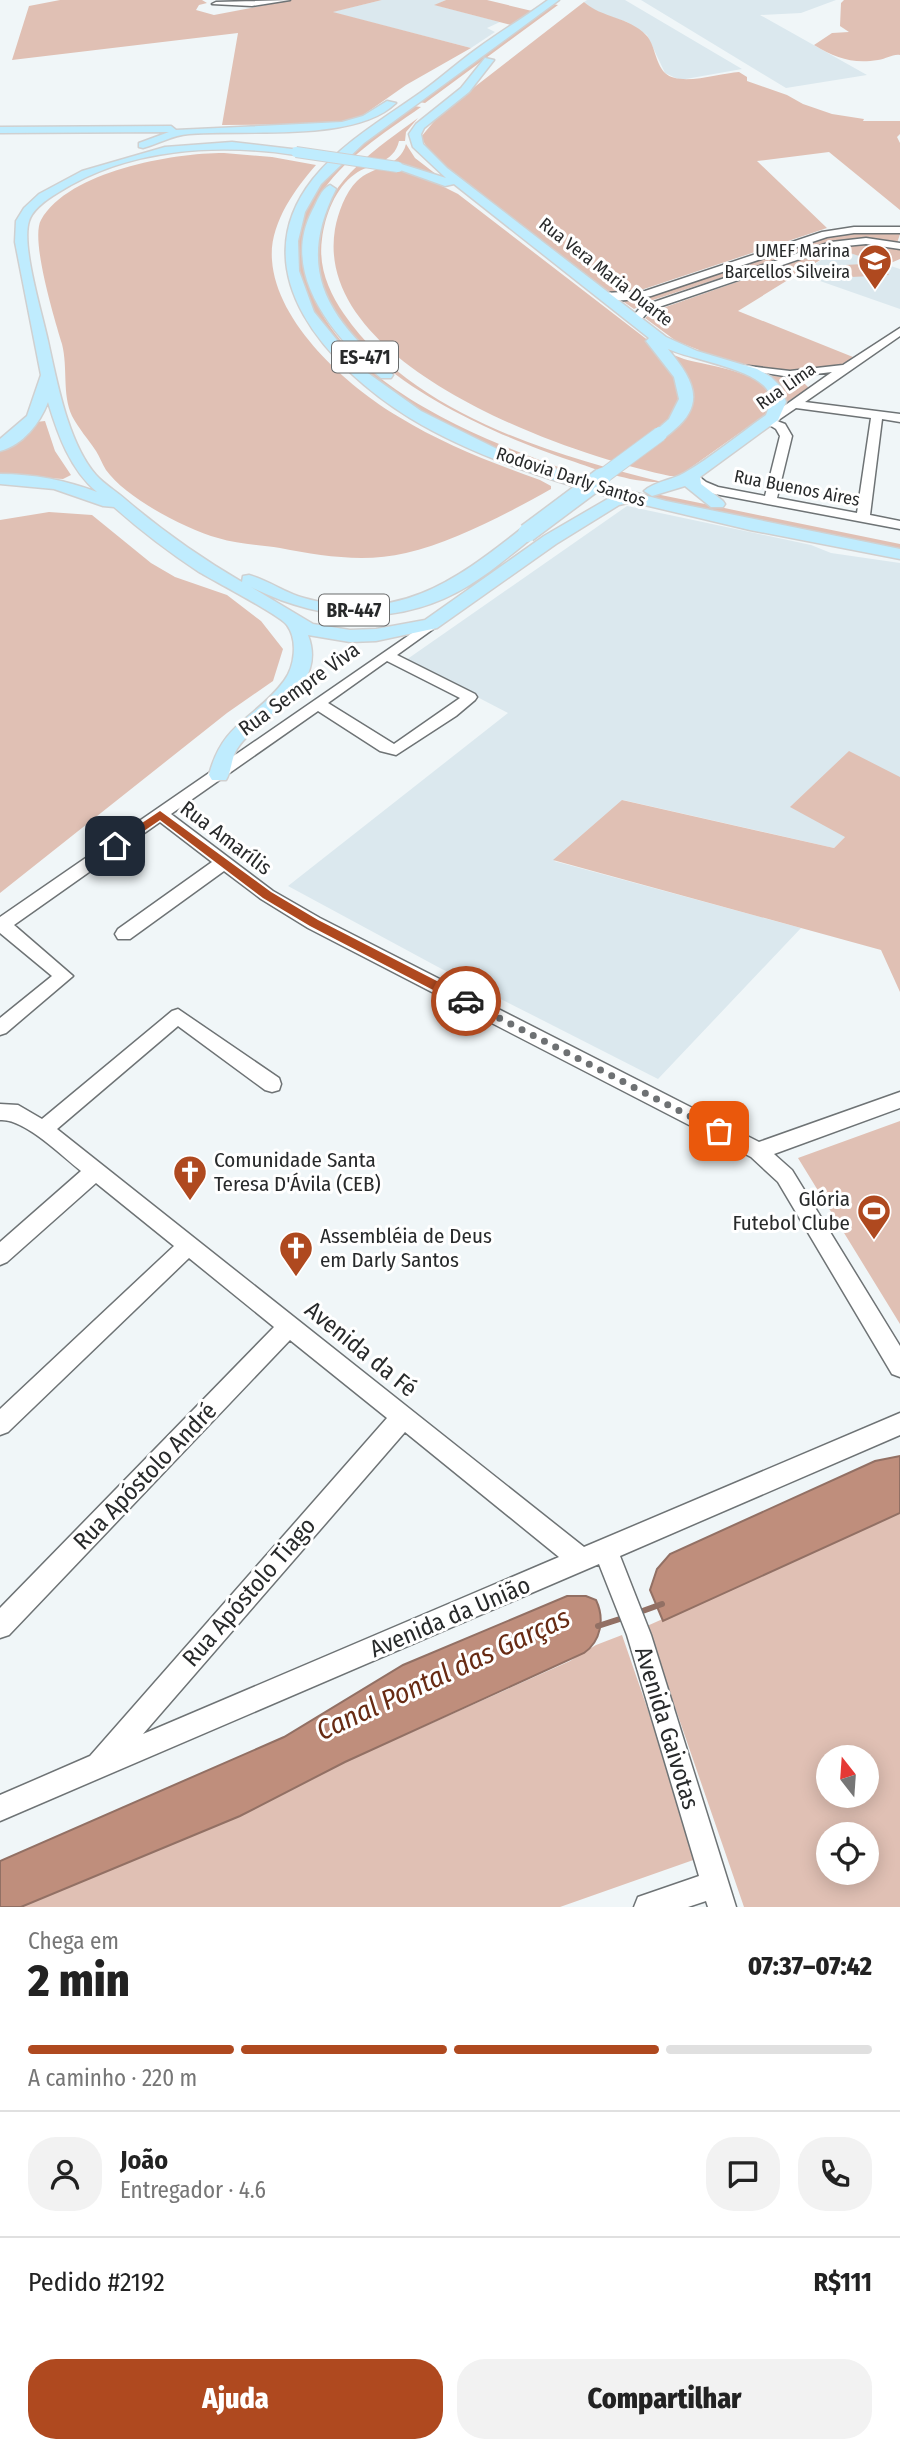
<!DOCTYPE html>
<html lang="pt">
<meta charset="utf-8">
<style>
body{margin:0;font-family:"Fira Sans Condensed",sans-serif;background:#f2f2f2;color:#222;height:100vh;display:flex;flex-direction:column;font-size:26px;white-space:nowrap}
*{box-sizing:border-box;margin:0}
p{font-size:23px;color:#767676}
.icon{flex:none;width:38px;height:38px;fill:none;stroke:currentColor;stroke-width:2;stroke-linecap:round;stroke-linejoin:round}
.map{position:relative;height:1907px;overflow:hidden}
.side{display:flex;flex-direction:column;background:#fff;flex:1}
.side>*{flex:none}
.needle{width:46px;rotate:343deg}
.fabs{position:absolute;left:816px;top:1745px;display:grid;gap:14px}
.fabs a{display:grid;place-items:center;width:63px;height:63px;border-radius:50%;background:#fff;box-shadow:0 4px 18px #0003;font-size:35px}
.pin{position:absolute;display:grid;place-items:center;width:60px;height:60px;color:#fff;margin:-30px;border-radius:14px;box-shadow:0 4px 10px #0006}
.courier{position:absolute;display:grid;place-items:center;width:70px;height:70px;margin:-35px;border:5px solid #af491f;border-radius:50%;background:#fff;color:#222;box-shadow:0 2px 9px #0007}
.head em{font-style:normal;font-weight:800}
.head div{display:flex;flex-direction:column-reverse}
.head{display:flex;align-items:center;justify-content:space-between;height:119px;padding:0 28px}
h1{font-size:46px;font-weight:800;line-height:52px}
.bar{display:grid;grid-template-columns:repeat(4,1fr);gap:10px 7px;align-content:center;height:84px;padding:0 28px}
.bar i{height:9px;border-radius:5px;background:#e0e0e0}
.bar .active{background:#af491f}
.bar p{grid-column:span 4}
.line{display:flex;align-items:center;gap:18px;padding:0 28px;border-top:2px solid #e0e0e0}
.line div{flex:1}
.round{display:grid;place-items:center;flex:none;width:74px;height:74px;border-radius:28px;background:#f2f2f2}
.primary-button{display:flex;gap:14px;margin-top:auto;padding:14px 28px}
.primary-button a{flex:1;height:80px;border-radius:28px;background:#af491f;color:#fff;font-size:28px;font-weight:800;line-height:80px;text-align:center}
.primary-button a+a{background:#f2f2f2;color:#222}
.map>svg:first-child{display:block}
.built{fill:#dbe8ee}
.green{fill:#e0c0b4;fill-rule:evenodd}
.water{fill:#bf8e7c;stroke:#927064;stroke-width:2}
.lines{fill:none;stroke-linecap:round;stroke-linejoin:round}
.stream{stroke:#927064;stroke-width:6}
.minor-casing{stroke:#6e7375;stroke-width:3}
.major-casing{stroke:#d0d0d0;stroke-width:3}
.minor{fill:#fff;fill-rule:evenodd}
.major{fill:#bfecfe;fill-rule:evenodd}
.major-bridge-far2-casing{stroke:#d0d0d0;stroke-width:12;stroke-linecap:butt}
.major-bridge-far1-casing{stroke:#d0d0d0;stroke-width:16;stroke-linecap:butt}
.major-bridge-casing{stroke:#d0d0d0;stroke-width:21;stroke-linecap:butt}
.major-bridge-far2{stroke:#bfecfe;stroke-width:10}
.major-bridge-far1{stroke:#bfecfe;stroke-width:14}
.major-bridge{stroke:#bfecfe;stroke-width:18}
.route{fill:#af491f}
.done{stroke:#6e7173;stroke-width:7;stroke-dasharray:0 12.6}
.labels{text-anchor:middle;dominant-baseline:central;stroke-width:6;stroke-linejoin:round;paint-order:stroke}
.far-poi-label{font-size:18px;fill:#282a2b;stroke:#fff;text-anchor:end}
.far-street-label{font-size:18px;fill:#282a2b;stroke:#fff}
.shield{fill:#fff;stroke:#686a6b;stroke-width:2}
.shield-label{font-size:19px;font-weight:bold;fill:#282a2b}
.street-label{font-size:21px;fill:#282a2b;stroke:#fff}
.poi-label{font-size:21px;fill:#282a2b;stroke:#fff;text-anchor:start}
.near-street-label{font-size:24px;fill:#282a2b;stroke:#fff}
.near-water-label{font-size:28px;font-style:italic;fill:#682b13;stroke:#fff}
</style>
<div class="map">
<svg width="900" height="1907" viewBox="0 0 900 1907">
<rect width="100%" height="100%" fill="#f0f6f8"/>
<path class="built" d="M382,0h64l-11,5 65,17 -13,6 8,4 -24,16 -140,-36z
M587,0h38l117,69 -62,11 -15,-7 -18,-38 -20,-13 -31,-10 -12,-10z
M641,0h195l-35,13 -41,2 107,60 -81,13z
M838,249l62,20v40l-100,-35z
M627,506l184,39 20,8 69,10v219l-66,66 -211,-48 -69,61 247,67 -143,151 -220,-112 -150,-81 220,-173 -102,-53z"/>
<path class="green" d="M60,0h142l5,3 -8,2 -3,5 18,5 78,-15h90l-49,12 138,36 -65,37 -47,33 -33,6 -104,1 16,-92 -226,27 17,-54z
M446,0h41l45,11 -21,14 -77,-20z
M844,0h56v55c-8,-1 -13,4 -22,5 -26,4 -42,-2 -64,-15l18,-12 17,-1 -9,-6 1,-23z
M584,2c18,16 45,15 62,33 9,9 9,28 19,38 15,14 55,0 74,-1l8,5v4l40,14 16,9 29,10 32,5 -1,2h37v13l-3,3 3,6v67l-71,-58 -72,9 70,67 -195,65h-20l-10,-4 -171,-134 -10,-18 20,-24z
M553,4l5,1 -133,98 -6,-1z
M414,106l7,1c-37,26 -79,52 -103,91 -16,26 -19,58 -9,87 33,99 166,152 255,184l12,8c-94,-30 -262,-97 -278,-208 -4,-29 3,-56 19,-81 24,-34 64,-58 97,-82z
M418,118l-12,14 -1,9h-6c-5,23 -29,22 -44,33 -20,14 -30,42 -33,65 -4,28 7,53 22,75 69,100 205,140 318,168 -31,1 -64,-12 -93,-22 -89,-30 -272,-109 -250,-229 9,-52 60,-84 99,-113z
M406,144l9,14 26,20 1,8 16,8 200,154c9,4 17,8 26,11 24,7 108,16 82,55l-87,62h-9c-101,-21 -358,-110 -335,-247 3,-16 10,-36 22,-48 15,-15 43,-13 49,-37z
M224,153l48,4 44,8c-22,25 -47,60 -44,95 4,63 76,127 127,157 44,27 93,46 141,63l11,6v3c-43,24 -97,53 -145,64 -42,10 -84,3 -126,-5 -20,-3 -43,-4 -62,-10 -33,-9 -92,-40 -112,-68 -4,-6 -6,-13 -10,-19 -8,-12 -17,-22 -24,-35 -10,-22 -4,-48 -10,-72 -7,-23 -32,-105 -21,-124 28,-49 131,-67 183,-67z
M852,233l48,1 -3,9 -34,-5 -29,3 -184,60 -16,8 -13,-9 23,-3 180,-59z
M868,244l32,6v9l-14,6 -4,-1 7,11 -37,2 -7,-12 35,-2 -42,-14 -100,62 115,46c-35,30 -115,6 -156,-3l2,-4 -23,-9 -31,-23 9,-7 186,-65z
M765,375l35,4 9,9 -25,16z
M45,421l10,30 16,24 -8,4 -63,-4v-25l36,-28z
M656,494l244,50v5l-254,-51z
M49,512l43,3 59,48 24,14 52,18 34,26 22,28 -10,32 -46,32 -227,180v-373z
M849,751l51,26v215l-19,-42 -328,-90 69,-60 212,48 11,-11 -55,-30z
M900,1121v203l-102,-166z
M900,1513v394h-156l-97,-281zM828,1757h38v39h-38zM828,1834h38v38h-38z
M622,1635l77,223 -139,49h-539l219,-91 105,-54 225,-101 26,-16z"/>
<path class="water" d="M900,1456v57l-237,108 -13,-31 7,-21 13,-15 205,-93z
M567,1596h19l10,4c9,19 5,41 -12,53l-239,109 -105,54 -219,91h-21v-46l284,-124 119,-72z"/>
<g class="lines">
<path class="stream" d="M637,1613l25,-9
M598,1626l28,-9"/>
<g class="minor-casing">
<path id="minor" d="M290,0l-38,6 -40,-2 4,-2z
M854,227h46v6h-46l-27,4 -176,59c-15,3 -39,8 -52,0l5,-3 41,-2 177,-59z
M866,238l34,5v6l-34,-5 -31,3 -176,60 -11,5 -9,10 -9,-2 10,-12 11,-5 180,-61z
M900,328v8l-95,66 95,12v8l-18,-3 -12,96 30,6v8l-185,-35c-13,-4 -21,-9 -29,-19l6,-4 14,11 12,5 47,9 15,-60 -4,-7 -13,-8 69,-49 -42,5 -50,-8v-4l50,6 53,-6zM796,408l75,10 -14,95 -80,-15 15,-62 -7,-12 -8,-3z
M431,620l7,4 -2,3 -39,28 78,39 2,3 -2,3 -19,16 -60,39 -16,-4 -62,-40 -147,103 102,77 47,27 439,224 141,-50v16l-126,46 18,16 108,176v31l-8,-3 -114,-192 -27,-25 -443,-229 -47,-29 -37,-28 -94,68h-12l-3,-5 3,-5 94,-67 -52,-40 -146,103 59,51 -67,57 -6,2v-17l52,-42 -52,-43v-16zM387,661l73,37 -66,46 -66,-41z
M178,1009l101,69 2,6 -2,6 -7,2 -7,-2 -87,-64 -121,103 527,418 316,-134v22l-280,121 31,79 85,272h-28l-2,-6 -18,6h-54l4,-10 61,-21 -72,-241 -28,-71 -599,257v-26l90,-39 297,-338 -97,-78 -281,295 -9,3v-30l274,-281 -85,-69 -181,174 -8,3v-26l174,-163 -78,-63 -89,79 -7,3v-23l81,-71c-19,-15 -57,-53 -81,-51v-16l18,1 24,14 130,-108zM405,1432l154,125 -416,177z"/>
</g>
<g class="major-casing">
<path id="major" d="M548,0h11l-195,143 -43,41 -16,28 -7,29 1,30 15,41 44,54 63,45 76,38 84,29 85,23 234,48v10l-150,-29 -118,-28 -13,3 -63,39 -119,84 -61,13 -26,1 -42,-7c21,55 -47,77 -71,114 -6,9 -5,21 -11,31h-14l-3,-5c14,-54 46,-55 75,-94 11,-15 14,-41 3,-56 -7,-10 -73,-44 -88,-53 -29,-19 -59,-42 -85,-65l-11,-1 -49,-17 -54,-5v-10c34,0 65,6 97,18 -27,-23 -39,-57 -49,-90 -8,21 -25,43 -48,49v-12l27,-23 14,-41 -26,-133 1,-21 8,-13 15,-14 43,-23 83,-24 67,-5 68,8 2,2 -6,3c-79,-12 -168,-7 -237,37 -10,6 -26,16 -30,29 -8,24 13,92 19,120 9,41 20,102 48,134 8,9 20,16 29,24 36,31 76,59 117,83l1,-6 6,-1c19,5 36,18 55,23 91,26 149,-15 217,-69h12l2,4 -2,4c-21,17 -42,35 -65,49 -69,42 -147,36 -217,1l62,37 37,6 26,-1 49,-9 119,-84 67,-39c-68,-19 -140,-42 -201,-79 -80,-50 -171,-145 -97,-239 29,-36 70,-60 107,-86 20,-14 38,-31 58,-45 23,-17 47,-31 70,-48z
M485,58l9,2 -25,32 -45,36 -3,6 2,10 24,24 219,169 31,14 60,18 14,8 10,10 5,15 -8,18 -78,57 1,7 22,17 2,3 -2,3h-12l-26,-21 -33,10 -8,-5c9,-9 28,-11 40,-18 29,-17 55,-39 82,-58 3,-8 6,-14 3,-22 -10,-24 -77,-33 -101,-44 23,28 40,53 6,81 -7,6 -10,10 -19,7l-3,-3 17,-15 10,-20 -5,-22 -28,-36 3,-3 -195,-154 -9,2 -53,-19 6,-4 48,15 -33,-31 -4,-13 7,-10 45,-36z
M387,101l9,2c-41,40 -151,26 -207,31 -16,1 -31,10 -46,14l-4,-1v-4l30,-11 -169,1v-6l171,-1 5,4 166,-8 21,-6z
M330,185l6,4c-41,81 -8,129 55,183l2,3 -2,3h-10c-45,-39 -102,-103 -69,-167 5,-9 9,-22 18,-26z"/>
</g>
<use href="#minor" class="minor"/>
<use href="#major" class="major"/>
<g class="major-bridge-far2-casing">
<path id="major-bridge-far2" d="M296,152l102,15"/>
</g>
<g class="major-bridge-far1-casing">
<path id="major-bridge-far1" d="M599,479l61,-45"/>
</g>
<g class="major-bridge-casing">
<path id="major-bridge" d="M527,533l75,-56"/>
</g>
<use href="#major-bridge-far2" class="major-bridge-far2"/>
<use href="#major-bridge-far1" class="major-bridge-far1"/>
<use href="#major-bridge" class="major-bridge"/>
</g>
<path class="route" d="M160,811l111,81 47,28 152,78v7h-8l-152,-79 -47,-28 -103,-78 -41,28h-7v-5z"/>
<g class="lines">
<path class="done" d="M466,1001l253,130"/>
</g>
<defs>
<g id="school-pin" transform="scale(1.75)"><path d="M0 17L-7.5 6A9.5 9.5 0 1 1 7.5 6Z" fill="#af491f" stroke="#fff"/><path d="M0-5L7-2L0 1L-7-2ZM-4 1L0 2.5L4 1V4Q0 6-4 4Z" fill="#fff"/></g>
<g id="church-pin" transform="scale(1.75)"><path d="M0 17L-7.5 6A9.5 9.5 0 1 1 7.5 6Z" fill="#af491f" stroke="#fff"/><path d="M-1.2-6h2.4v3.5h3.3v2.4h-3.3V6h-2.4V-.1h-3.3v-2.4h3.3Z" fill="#fff"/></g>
<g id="stadium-pin" transform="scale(1.75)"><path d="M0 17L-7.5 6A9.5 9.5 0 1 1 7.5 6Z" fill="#af491f" stroke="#fff"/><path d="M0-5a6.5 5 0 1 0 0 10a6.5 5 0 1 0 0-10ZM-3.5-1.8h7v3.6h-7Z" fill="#fff"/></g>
</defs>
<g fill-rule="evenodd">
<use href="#school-pin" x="875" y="261"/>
<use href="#church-pin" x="190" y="1172"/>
<use href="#stadium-pin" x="874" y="1211"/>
<use href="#church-pin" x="296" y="1248"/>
</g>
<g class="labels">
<g class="far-poi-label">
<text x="850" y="251">UMEF Marina<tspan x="850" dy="21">Barcellos Silveira</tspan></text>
</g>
<g class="far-street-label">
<text transform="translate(606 272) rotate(38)">Rua Vera Maria Duarte</text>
<text transform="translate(786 386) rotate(-35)">Rua Lima</text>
<text transform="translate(571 477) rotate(18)">Rodovia Darly Santos</text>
<text transform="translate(797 488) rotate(11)">Rua Buenos Aires</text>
</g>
<g class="shield">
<rect x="332" y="341.5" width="66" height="31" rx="5"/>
<rect x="319" y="594.5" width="70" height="31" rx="5"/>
</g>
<g class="shield-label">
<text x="365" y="357">ES-471</text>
<text x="354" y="610">BR-447</text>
</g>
<g class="street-label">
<text transform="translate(299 689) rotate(-36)">Rua Sempre Viva</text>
<text transform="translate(226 838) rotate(37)">Rua Amarílis</text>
</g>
<g class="poi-label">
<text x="214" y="1160">Comunidade Santa<tspan x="214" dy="24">Teresa D'Ávila (CEB)</tspan></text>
<text x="850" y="1199" text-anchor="end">Glória<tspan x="850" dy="24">Futebol Clube</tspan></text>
<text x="320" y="1236">Assembléia de Deus<tspan x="320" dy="24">em Darly Santos</tspan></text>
</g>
<g class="near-street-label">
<text transform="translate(361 1349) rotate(39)">Avenida da Fé</text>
<text transform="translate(145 1476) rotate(-46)">Rua Apóstolo André</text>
<text transform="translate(249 1592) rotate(-49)">Rua Apóstolo Tiago</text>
<text transform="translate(450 1617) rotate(-23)">Avenida da União</text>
<text transform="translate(667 1728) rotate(73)">Avenida Gaivotas</text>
</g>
<g class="near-water-label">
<text transform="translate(443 1674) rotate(-25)">Canal Pontal das Garças</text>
</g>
</g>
</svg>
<div class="fabs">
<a><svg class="needle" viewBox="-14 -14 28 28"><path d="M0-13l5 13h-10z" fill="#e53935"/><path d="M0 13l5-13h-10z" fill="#767676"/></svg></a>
<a><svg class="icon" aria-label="locate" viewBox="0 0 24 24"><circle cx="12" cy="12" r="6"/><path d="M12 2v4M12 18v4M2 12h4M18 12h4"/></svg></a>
</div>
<div class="pin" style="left:719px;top:1131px;background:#ea580c"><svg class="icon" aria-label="bag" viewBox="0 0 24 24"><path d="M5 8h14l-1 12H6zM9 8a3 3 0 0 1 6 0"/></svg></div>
<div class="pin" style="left:115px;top:846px;background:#1f2937"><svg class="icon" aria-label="home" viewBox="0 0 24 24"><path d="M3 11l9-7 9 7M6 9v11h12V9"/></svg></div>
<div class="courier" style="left:466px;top:1001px"><svg class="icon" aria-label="car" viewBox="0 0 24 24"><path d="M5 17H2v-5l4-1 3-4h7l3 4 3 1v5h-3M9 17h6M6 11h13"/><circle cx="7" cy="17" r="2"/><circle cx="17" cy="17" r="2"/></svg></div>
</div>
<section class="side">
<div class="head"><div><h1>2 min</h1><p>Chega em</p></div><em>07:37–07:42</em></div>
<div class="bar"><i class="active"></i><i class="active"></i><i class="active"></i><i></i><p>A caminho · 220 m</p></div>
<div class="line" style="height:126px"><a class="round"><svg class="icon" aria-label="person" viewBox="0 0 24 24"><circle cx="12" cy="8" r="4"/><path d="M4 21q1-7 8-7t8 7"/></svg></a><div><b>João</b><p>Entregador · 4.6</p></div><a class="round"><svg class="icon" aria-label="chat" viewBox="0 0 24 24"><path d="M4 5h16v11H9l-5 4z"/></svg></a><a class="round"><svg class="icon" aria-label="phone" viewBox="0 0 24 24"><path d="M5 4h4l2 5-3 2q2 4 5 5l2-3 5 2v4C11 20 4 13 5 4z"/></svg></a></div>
<div class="line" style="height:91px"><div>Pedido #2192</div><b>R$111</b></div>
<div class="primary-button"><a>Ajuda</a><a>Compartilhar</a></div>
</section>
